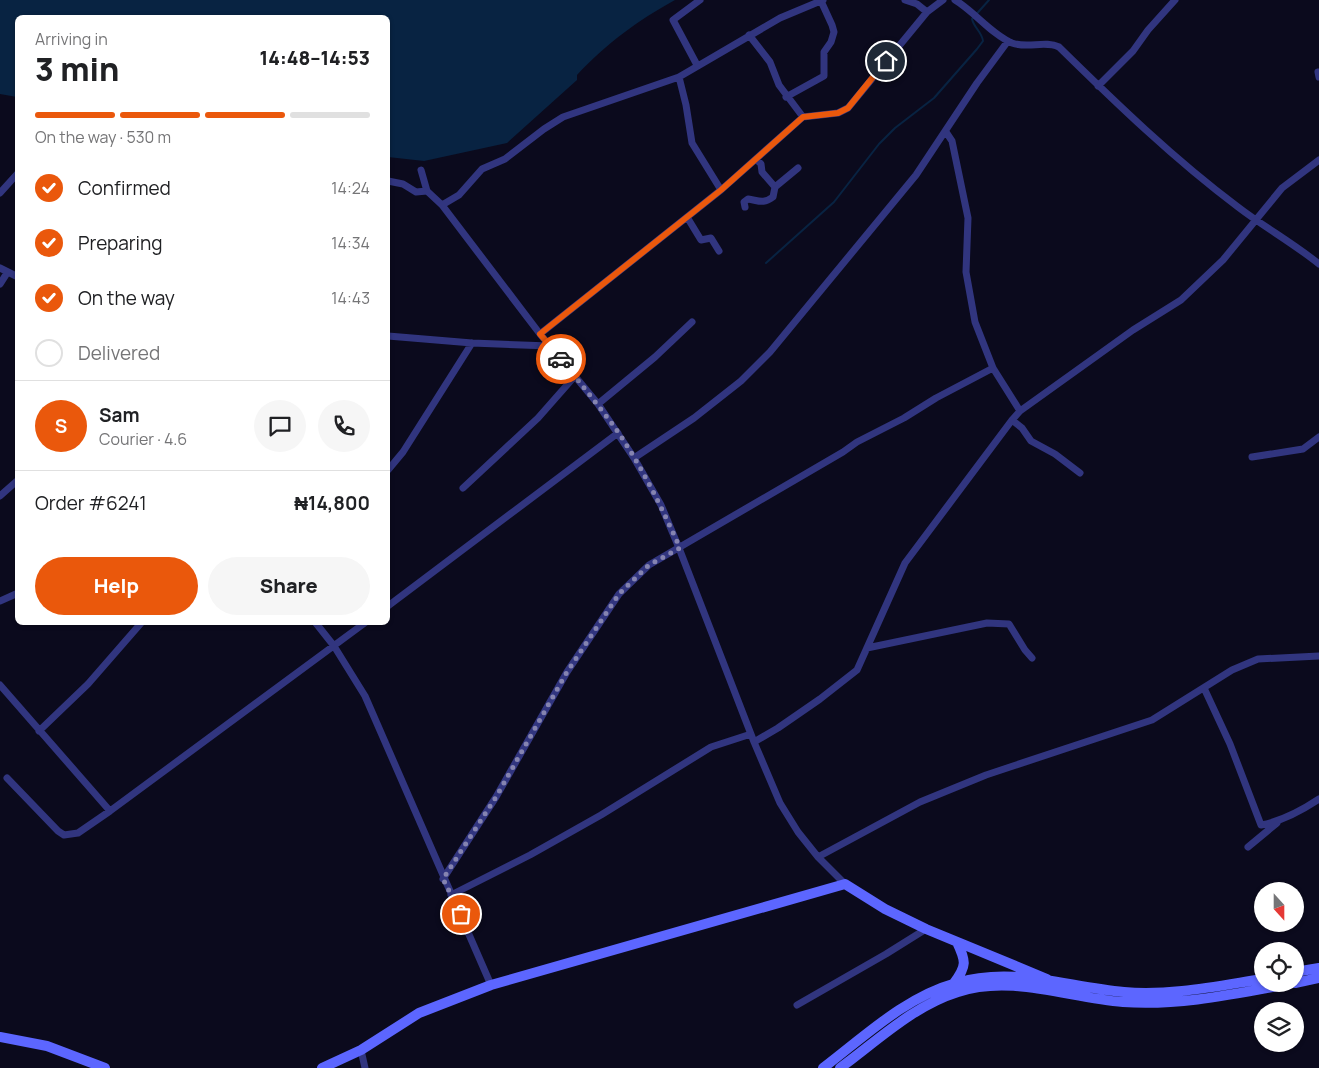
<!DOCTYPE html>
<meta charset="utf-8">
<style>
body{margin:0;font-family:Manrope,sans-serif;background:#f6f6f6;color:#202124;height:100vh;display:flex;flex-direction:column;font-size:19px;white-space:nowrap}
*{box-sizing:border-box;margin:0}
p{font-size:16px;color:#757577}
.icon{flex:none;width:28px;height:28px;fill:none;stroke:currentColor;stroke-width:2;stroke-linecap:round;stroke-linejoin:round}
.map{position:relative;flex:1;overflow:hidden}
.details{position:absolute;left:15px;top:15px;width:375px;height:610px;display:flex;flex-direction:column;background:#fff;border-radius:8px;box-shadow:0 1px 4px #0004}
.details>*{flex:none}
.needle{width:32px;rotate:159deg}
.fabs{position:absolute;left:1254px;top:882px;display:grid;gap:10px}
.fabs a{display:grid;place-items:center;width:50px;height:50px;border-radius:50%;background:#fff;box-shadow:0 1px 4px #0004;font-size:25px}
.pin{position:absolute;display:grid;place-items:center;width:42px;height:42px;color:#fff;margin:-21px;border:2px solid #fff;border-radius:50%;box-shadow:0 1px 5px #0007}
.courier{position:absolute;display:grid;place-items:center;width:50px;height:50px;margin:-25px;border:4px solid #ea580c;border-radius:50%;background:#fff;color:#222;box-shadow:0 1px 6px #0007}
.head em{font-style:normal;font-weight:800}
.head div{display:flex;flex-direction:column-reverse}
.head{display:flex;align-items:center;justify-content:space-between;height:85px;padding:0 20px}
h1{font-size:32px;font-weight:800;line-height:38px}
.bar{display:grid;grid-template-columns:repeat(4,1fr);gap:8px 5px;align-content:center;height:60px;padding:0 20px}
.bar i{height:6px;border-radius:4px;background:#e0e0e0}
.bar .active{background:#ea580c}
.bar p{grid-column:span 4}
.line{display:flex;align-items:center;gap:12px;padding:0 20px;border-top:1px solid #e0e0e0}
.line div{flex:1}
.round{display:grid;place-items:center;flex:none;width:52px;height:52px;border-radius:26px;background:#f6f6f6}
ol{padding:0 20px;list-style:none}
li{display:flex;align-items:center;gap:15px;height:55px}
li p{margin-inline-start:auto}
li .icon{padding:5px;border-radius:50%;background:#ea580c;color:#fff;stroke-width:4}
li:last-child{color:#757577}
li i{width:28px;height:28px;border:2px solid #e0e0e0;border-radius:50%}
.cta{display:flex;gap:10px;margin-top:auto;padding:10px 20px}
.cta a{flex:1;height:58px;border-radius:30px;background:#ea580c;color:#fff;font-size:20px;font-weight:800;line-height:58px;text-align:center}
.cta a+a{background:#f6f6f6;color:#202124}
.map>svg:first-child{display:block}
.water{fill:#082342}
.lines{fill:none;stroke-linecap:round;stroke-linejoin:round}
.stream{stroke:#082342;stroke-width:2}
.street{stroke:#31357f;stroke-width:7}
.secondary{stroke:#5c66ff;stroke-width:10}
.done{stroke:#8584b0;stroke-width:5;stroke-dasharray:0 9}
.route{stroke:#ea580c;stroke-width:6}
</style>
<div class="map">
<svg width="1319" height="1068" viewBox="0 0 1319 1068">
<rect width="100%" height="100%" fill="#0b0a1d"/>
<path class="water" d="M0,0h675c-38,21 -68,43 -98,75v5l-70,63 -83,18 -36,-4v-139h-370l-1,79 -17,-3z"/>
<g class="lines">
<path class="stream" d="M766,263l68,-61 45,-58 16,-16 39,-30 43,-49 6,-8c-1,-9 -9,-13 -11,-22l17,-19"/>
<path class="street" d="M905,0l12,4 10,8
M955,0c20,12 36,34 57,43 16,6 33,-3 47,4 57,56 115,112 179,160 26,20 55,36 81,57
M749,35l21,27 9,23 24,32
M697,65l-24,-45 27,-20
M1318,72l1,5
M679,77l7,28 6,38 29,47
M1098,86l35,-35 15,-21 27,-30
M786,97l38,-21v-24l7,-10 3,-10 -2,-7 -11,-24
M946,132l6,9 16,77 -2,54 9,50 18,46 27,43
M756,159l5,5 1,8 13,15 23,-19
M421,170l6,21 15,14 98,129 58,70 36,54 27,47 18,43 75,194 26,61 18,29 20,25 27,27
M388,181l15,3 13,8 11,-1
M0,193l18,-20
M442,205l17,-10 23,-26 23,-10 39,-30 19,-12 116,-40 101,-59 43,-18
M745,207l-1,-5 4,-3c12,2 15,5 25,-2l2,-10
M687,217l14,23 10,-2 8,13
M0,268l18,9
M0,284l7,-11
M540,334l181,-144 82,-73 35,-4 10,-5 79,-96 16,-12
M388,336l84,7 78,3
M598,404l57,-47 37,-35
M1012,420l10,8 9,13 24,13 25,19
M1252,457l51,-8 16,-12
M634,458l60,-40 47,-37 29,-29 146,-177 61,-92 31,-42
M388,470l15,-18 69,-109
M463,488l75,-70 37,-42
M0,496l18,-16
M0,601l18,-8
M388,606l230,-173
M315,622l19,24 31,50 126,289
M867,648l120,-25 22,1 16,26 7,8
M0,685l110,126
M1204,688l26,56 31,81c22,-4 40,-14 58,-26
M39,731l49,-47 54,-62
M754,742l24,-14 42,-29 37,-29 48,-107 107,-143 8,-9 113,-81 48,-30 42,-40 59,-72 37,-28
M7,778l51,53 6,4 14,-2 32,-22 256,-189
M1248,847l29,-24
M818,857l102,-55 66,-27 166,-55 80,-50 26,-11 61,-3
M443,879l53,-82 71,-125 52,-78 30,-29 194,-113 14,-10 47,-24 32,-20 57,-30
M451,895l79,-40 71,-40 110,-68 40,-13
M797,1005l89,-51 40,-25
M361,1050l4,18"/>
<path class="secondary" d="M1295,972l24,-4
M954,983c13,-17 12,-22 3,-41
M1295,983l24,-5
M0,1037l47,9 58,22
M322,1068l39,-18 58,-37 72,-28 354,-101 40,25 41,20 121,50
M823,1068c41,-31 82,-71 133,-85 58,-17 110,4 168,9 46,4 93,-6 138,-13
M840,1068c37,-27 73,-62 118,-76 53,-18 111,6 165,10 56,4 111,-8 166,-18"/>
</g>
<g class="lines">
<path class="done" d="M461,914l-18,-35 53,-82 71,-125 52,-78 30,-29 31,-17c-18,-40 -37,-79 -62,-116 -18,-25 -38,-49 -57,-73"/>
<path class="route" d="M561,359l-21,-25 181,-144 82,-73 35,-4 10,-5 38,-47"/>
</g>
</svg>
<div class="fabs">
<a><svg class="needle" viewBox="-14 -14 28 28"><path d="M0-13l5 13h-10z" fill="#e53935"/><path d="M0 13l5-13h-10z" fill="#757577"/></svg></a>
<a><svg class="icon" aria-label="locate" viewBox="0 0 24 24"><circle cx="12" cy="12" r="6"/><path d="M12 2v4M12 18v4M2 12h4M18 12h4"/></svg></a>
<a><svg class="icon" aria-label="layers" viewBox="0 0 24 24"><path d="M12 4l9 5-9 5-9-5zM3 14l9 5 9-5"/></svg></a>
</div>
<div class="pin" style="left:461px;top:914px;background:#ea580c"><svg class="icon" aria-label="bag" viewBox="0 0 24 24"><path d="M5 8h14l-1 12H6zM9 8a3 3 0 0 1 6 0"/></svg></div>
<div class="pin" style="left:886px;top:61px;background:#1f2937"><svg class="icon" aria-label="home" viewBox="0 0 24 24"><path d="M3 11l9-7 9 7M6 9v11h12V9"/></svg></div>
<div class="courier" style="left:561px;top:359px"><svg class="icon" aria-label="car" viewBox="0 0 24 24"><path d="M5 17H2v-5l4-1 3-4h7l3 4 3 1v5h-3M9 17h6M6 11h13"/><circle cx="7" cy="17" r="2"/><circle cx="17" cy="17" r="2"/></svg></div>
<section class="details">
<div class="head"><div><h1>3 min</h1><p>Arriving in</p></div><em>14:48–14:53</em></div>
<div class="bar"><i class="active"></i><i class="active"></i><i class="active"></i><i></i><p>On the way · 530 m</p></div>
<ol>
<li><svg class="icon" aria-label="check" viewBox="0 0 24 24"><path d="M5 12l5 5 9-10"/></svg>Confirmed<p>14:24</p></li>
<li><svg class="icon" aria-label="check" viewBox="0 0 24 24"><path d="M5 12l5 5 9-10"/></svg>Preparing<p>14:34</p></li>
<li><svg class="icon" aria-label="check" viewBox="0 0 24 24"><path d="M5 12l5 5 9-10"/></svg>On the way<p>14:43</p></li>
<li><i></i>Delivered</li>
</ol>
<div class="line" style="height:90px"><b class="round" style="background:#ea580c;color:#fff">S</b><div><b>Sam</b><p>Courier · 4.6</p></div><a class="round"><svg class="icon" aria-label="chat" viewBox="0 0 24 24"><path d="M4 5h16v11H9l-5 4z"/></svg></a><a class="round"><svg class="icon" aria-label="phone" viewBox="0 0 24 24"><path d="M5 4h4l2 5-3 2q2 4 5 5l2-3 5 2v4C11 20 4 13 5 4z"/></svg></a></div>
<div class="line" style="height:65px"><div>Order #6241</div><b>₦14,800</b></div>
<div class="cta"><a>Help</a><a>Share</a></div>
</section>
</div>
